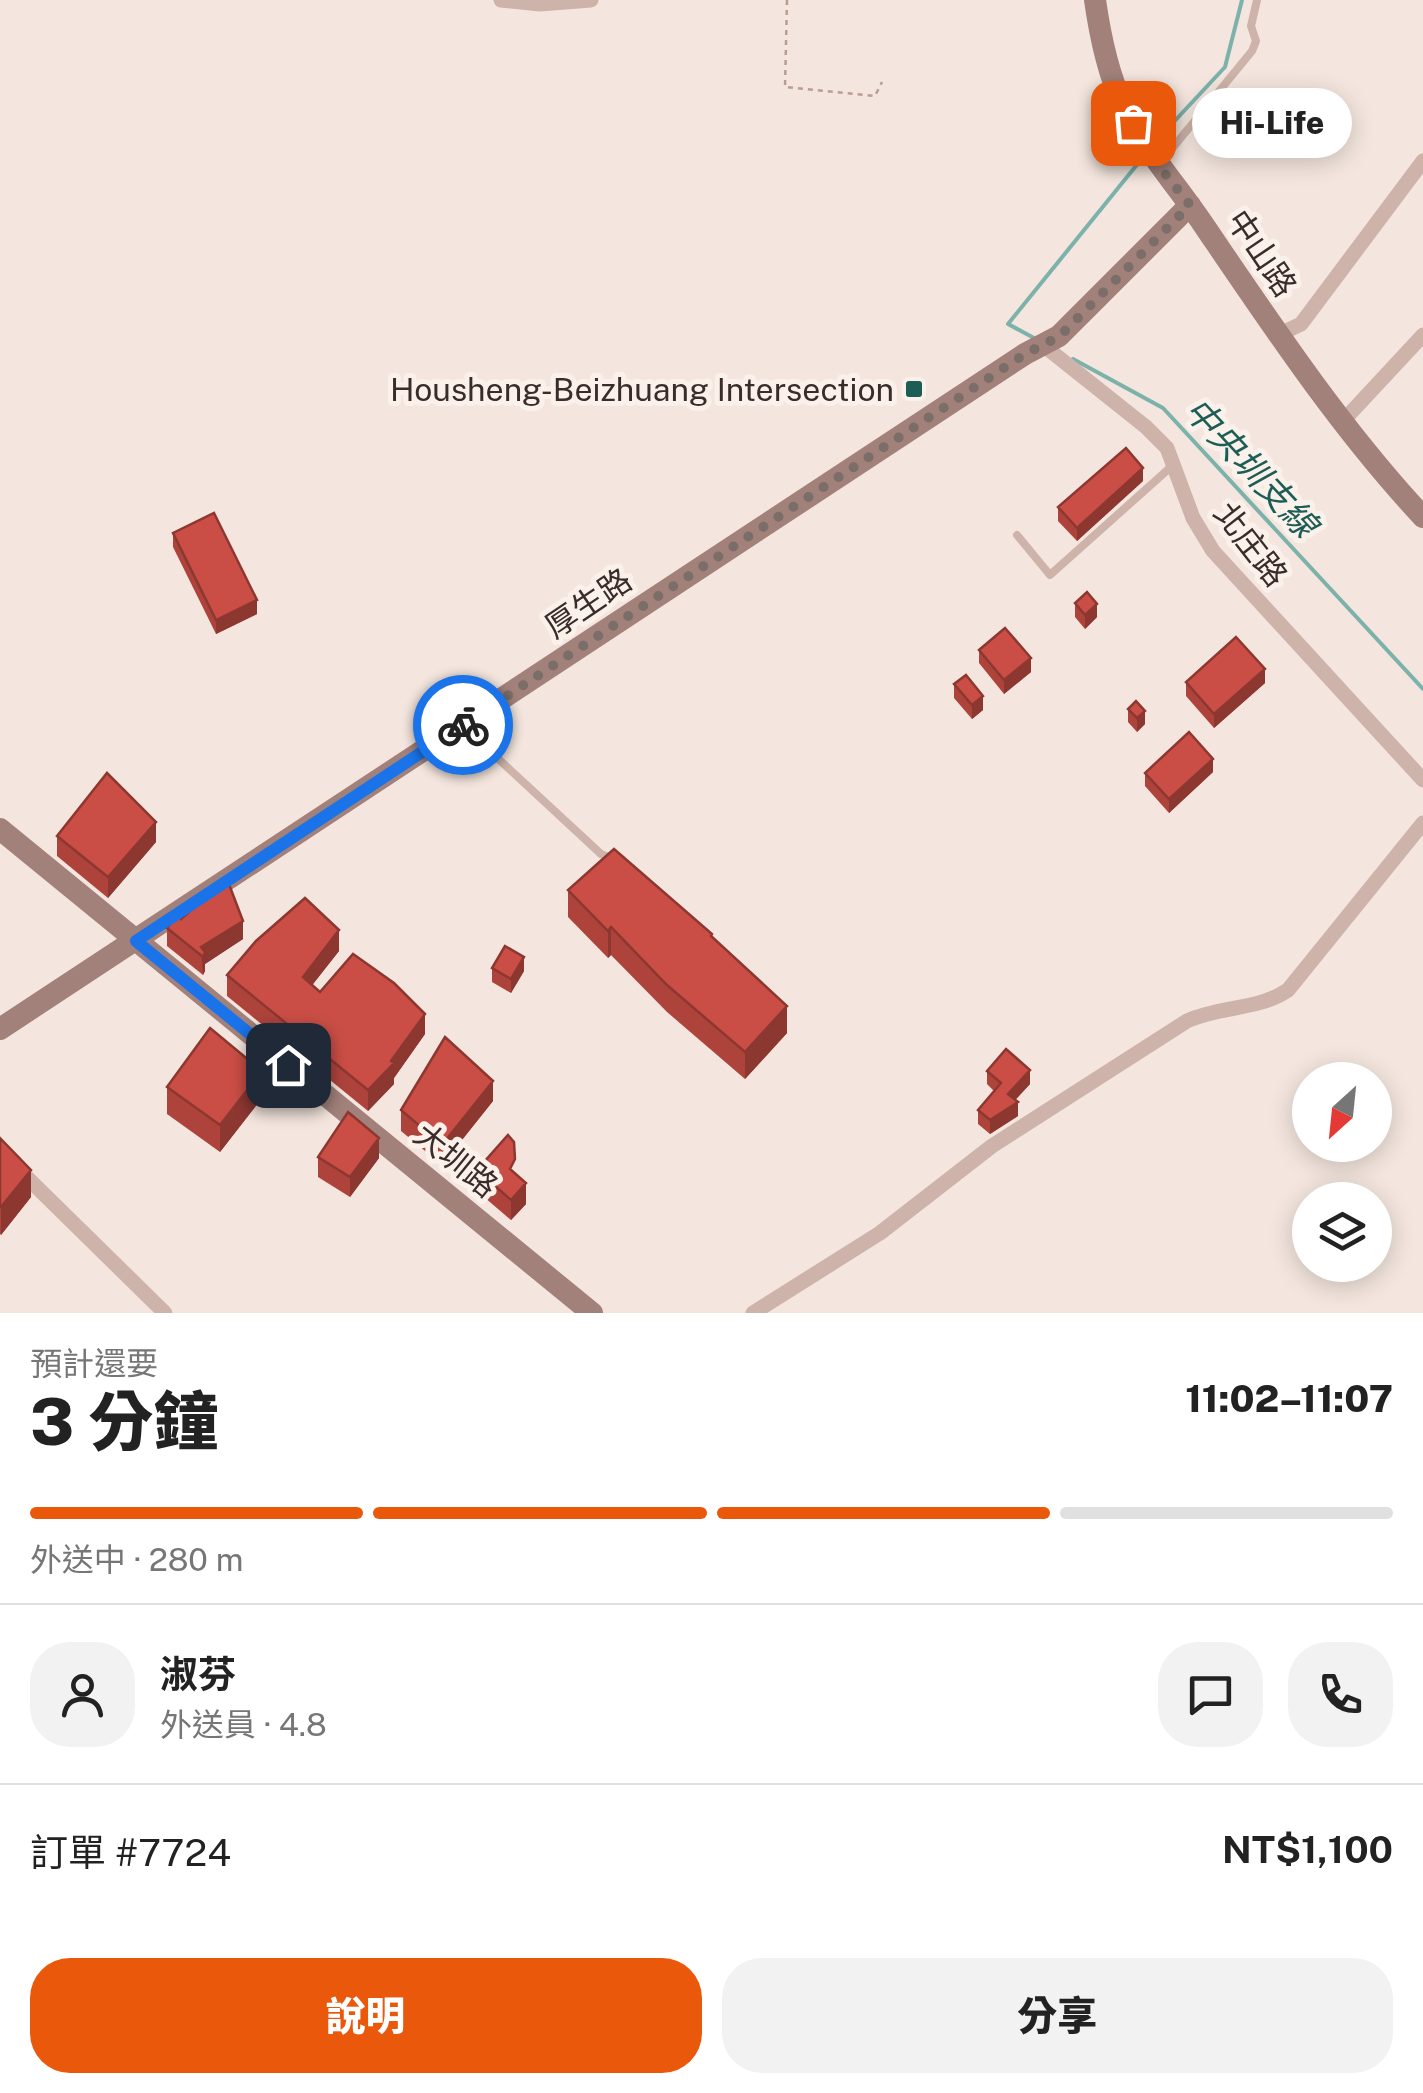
<!DOCTYPE html>
<html lang="zh-TW">
<meta charset="utf-8">
<style>
body{margin:0;font-family:"Public Sans","Noto Sans TC",sans-serif;background:#f2f2f2;color:#222;height:100vh;display:flex;flex-direction:column;font-size:38px;white-space:nowrap}
*{box-sizing:border-box;margin:0}
p{font-size:32px;color:#767676}
.icon{flex:none;width:55px;height:55px;fill:none;stroke:currentColor;stroke-width:2;stroke-linecap:round;stroke-linejoin:round}
.map{position:relative;height:1313px;overflow:hidden}
.panel{display:flex;flex-direction:column;background:#fff;flex:1}
.panel>*{flex:none}
.needle{width:65px;rotate:207deg}
.controls{position:absolute;left:1292px;top:1062px;display:grid;gap:20px}
.controls a{display:grid;place-items:center;width:100px;height:100px;border-radius:50%;background:#fff;box-shadow:0 5px 25px #0003;font-size:50px}
.pin{position:absolute;display:grid;place-items:center;width:85px;height:85px;color:#fff;margin:-42px;border-radius:20px;box-shadow:0 5px 15px #0006}
.courier{position:absolute;display:grid;place-items:center;width:100px;height:100px;margin:-50px;border:8px solid #1a73e8;border-radius:50%;background:#fff;color:#222;box-shadow:0 2px 12px #0007}
.bubble{position:absolute;height:70px;border-radius:35px;background:#fff;box-shadow:0 5px 25px #0003;font-size:32px;font-weight:800;line-height:70px;text-align:center}
.head em{font-style:normal;font-weight:800}
.head div{display:flex;flex-direction:column-reverse}
.head{display:flex;align-items:center;justify-content:space-between;height:170px;padding:0 30px}
h1{font-size:65px;font-weight:800;line-height:75px}
.bar{display:grid;grid-template-columns:repeat(4,1fr);gap:15px 10px;align-content:center;height:120px;padding:0 30px}
.bar i{height:12px;border-radius:8px;background:#e0e0e0}
.bar .current{background:#ea580c}
.bar p{grid-column:span 4}
.line{display:flex;align-items:center;gap:25px;padding:0 30px;border-top:2px solid #e0e0e0}
.line div{flex:1}
.round{display:grid;place-items:center;flex:none;width:105px;height:105px;border-radius:40px;background:#f2f2f2}
.primary-button{display:flex;gap:20px;margin-top:auto;padding:20px 30px}
.primary-button a{flex:1;height:115px;border-radius:40px;background:#ea580c;color:#fff;font-size:40px;font-weight:800;line-height:115px;text-align:center}
.primary-button a+a{background:#f2f2f2;color:#222}
.map>svg:first-child{display:block}
.lines{fill:none;stroke-linecap:round;stroke-linejoin:round}
.stream{stroke:#7cb2aa;stroke-width:4}
.path{stroke:#b99d93;stroke-width:2.5;stroke-dasharray:5 5;stroke-linecap:butt}
.lane{stroke:#cdb3a9;stroke-width:8}
.street{stroke:#cdb3a9;stroke-width:15}
.secondary{stroke:#a1817a;stroke-width:22}
.wall{fill:#ae433c}
.shaded-wall{fill:#8d3731}
.building{fill:#ca4e46;stroke:#8d3731;stroke-width:2.5}
.done{stroke:#7b6d68;stroke-width:10;stroke-dasharray:0 18}
.route{stroke:#1a73e8;stroke-width:12}
.poi-dot{fill:#1d5d56;stroke:#fbf1eb;stroke-width:4}
.labels{text-anchor:middle;dominant-baseline:central;stroke-width:10;stroke-linejoin:round;paint-order:stroke}
.street-label{font-size:32px;fill:#3a2c29;stroke:#fbf1eb}
.poi-label{font-size:32px;fill:#3a2c29;stroke:#fbf1eb;text-anchor:end}
.water-label{font-size:35px;font-style:italic;fill:#1d5d56;stroke:#fbf1eb}
</style>
<div class="map">
<svg width="1423" height="1313" viewBox="0 0 1423 1313">
<rect width="100%" height="100%" fill="#f4e6de"/>
<g class="lines">
<path class="stream" d="M1156,141l69,-74 17,-67
M1034,338l-26,-14 136,-168
M1073,359l90,49 260,281"/>
<path class="path" d="M787,0l-2,87 90,9 7,-14"/>
<path class="lane" d="M1161,162l91,-111 4,-10 -5,-15 6,-26
M1017,535l33,40 122,-109
M465,728l136,126 15,6"/>
<path class="street" d="M501,0l39,4 51,-4
M1278,335l23,-11 122,-163
M1043,345l103,82 21,21 26,70 20,33 210,229
M1344,420l79,-85
M0,1151l165,162
M753,1313l127,-80 112,-87 195,-125c32,-15 72,-11 101,-31l135,-167"/>
<path class="secondary" d="M1095,0c5,35 12,71 27,103 21,45 54,81 81,121 68,100 137,204 220,293
M0,829l592,484
M0,1029l1025,-675 34,-18 131,-131"/>
</g>
<path class="wall" d="M1143,481l-66,60 -19,-20v-14z
M173,533l84,81 -41,20 -43,-87z
M1075,603l22,14 -12,12 -10,-12z
M979,650l52,22 -27,22 -25,-31z
M1186,682l79,1 -51,45 -28,-32z
M954,684l29,26 -11,9 -18,-21z
M1128,709l17,15 -8,8 -9,-10z
M1213,772l-44,41 -24,-27v-13z
M57,836l99,6 -48,56 -51,-42z
M568,890l144,47 75,96 -42,46 -78,-67 -56,-57 -3,3 -40,-41z
M181,919l62,20 -38,25v7l-2,4 -36,-29v-18z
M339,951l-27,34 8,7 105,42 -31,44v6l-26,27 -141,-115v-21z
M492,968l32,3 -13,22 -19,-11z
M987,1071l43,13 -15,16 3,16 -28,18 -12,-10v-14l16,-19 -7,-7z
M167,1087l95,11 -42,54 -53,-38z
M493,1101l-51,64 -41,-34v-21z
M0,1138l31,59 -30,38 -1,-1z
M318,1157l61,1 -29,39 -32,-20z
M477,1170l38,3 11,31 -15,16 -34,-29z"/>
<path class="shaded-wall" d="M1143,468v13l-66,60v-13z
M257,600v14l-41,20v-14z
M1097,604v13l-12,12v-14z
M1031,658v14l-27,22v-14z
M1265,669v14l-51,45v-14z
M983,696v14l-11,9v-14z
M1145,711v13l-8,8v-14z
M1213,759v13l-44,41v-14z
M156,822v20l-48,56v-21z
M243,921v18l-38,25v7l-2,4 -2,-28z
M611,927v28l-3,3v-27z
M339,930v21l-36,46v-20z
M524,957v14l-13,22v-14z
M787,1006v27l-42,46v-27z
M425,1014v20l-31,44v6l-26,27v-21z
M1030,1070v14l-22,24v-14z
M262,1071v27l-42,54v-27z
M493,1081v20l-51,64v-20z
M1018,1102v14l-28,18v-14z
M379,1138v20l-29,39v-20z
M31,1170v27l-30,38v-28z
M526,1183v21l-15,16v-20z"/>
<path class="building" d="M1126,448l17,20 -66,60 -19,-21z
M214,513l43,87 -41,20 -43,-87z
M1087,592l10,12 -12,11 -10,-12z
M1005,628l26,30 -27,22 -25,-30z
M1236,637l29,32 -51,45 -28,-32z
M966,675l17,21 -11,9 -18,-21z
M1136,701l9,10 -8,7 -9,-9z
M1189,732l24,27 -44,40 -24,-26z
M107,773l49,49 -48,55 -51,-41z
M614,849l98,85 -1,2 76,70 -42,46 -78,-67 -56,-58 -3,4 -40,-41z
M227,879l16,42 -42,26 4,5 -2,5 -36,-29 11,-14 3,5z
M305,898l34,32 -36,47 17,15 33,-38 41,29 31,31 -34,47 3,2 -26,27 -141,-115 29,-34z
M505,946l19,11 -13,22 -19,-11z
M210,1028l52,43 -42,54 -53,-38z
M445,1037l48,44 -51,64 -41,-35z
M1006,1049l24,21 -22,24 10,8 -28,18 -12,-10 23,-27 -14,-12z
M348,1112l31,26 -29,39 -32,-20z
M508,1135l6,7 1,17 -5,10 16,14 -15,17 -34,-30z
M0,1138l31,32 -30,37 -1,-1z"/>
<g class="lines">
<path class="done" d="M463,725l562,-371 35,-18 130,-131 -32,-40 -25,-42"/>
<path class="route" d="M288,1065l-152,-124 327,-216"/>
</g>
<rect class="poi-dot" x="904" y="379" width="20" height="20" rx="5"/>
<g class="labels">
<g class="street-label">
<text transform="translate(1262 253) rotate(56)">中山路</text>
<text transform="translate(1251 544) rotate(52)">北庄路</text>
<text transform="translate(588 603) rotate(-34)">厚生路</text>
<text transform="translate(456 1160) rotate(39)">大圳路</text>
</g>
<g class="poi-label">
<text x="894" y="389">Housheng-Beizhuang Intersection</text>
</g>
<g class="water-label">
<text transform="translate(1251 467) rotate(47)">中央圳支線</text>
</g>
</g>
</svg>
<div class="controls">
<a><svg class="needle" viewBox="-14 -14 28 28"><path d="M0-13l5 13h-10z" fill="#e53935"/><path d="M0 13l5-13h-10z" fill="#767676"/></svg></a>
<a><svg class="icon" aria-label="layers" viewBox="0 0 24 24"><path d="M12 4l9 5-9 5-9-5zM3 14l9 5 9-5"/></svg></a>
</div>
<div class="pin" style="left:1133px;top:123px;background:#ea580c"><svg class="icon" aria-label="bag" viewBox="0 0 24 24"><path d="M5 8h14l-1 12H6zM9 8a3 3 0 0 1 6 0"/></svg></div>
<div class="pin" style="left:288px;top:1065px;background:#1f2937"><svg class="icon" aria-label="home" viewBox="0 0 24 24"><path d="M3 11l9-7 9 7M6 9v11h12V9"/></svg></div>
<div class="courier" style="left:463px;top:725px"><svg class="icon" aria-label="bike" viewBox="0 0 24 24"><circle cx="6" cy="16" r="4"/><circle cx="18" cy="16" r="4"/><path d="M6 16l4-8h5l3 8M10 8l3 8H6M13 5h3"/></svg></div>
<div class="bubble" style="left:1192px;top:88px;width:160px">Hi-Life</div>
</div>
<section class="panel">
<div class="head"><div><h1>3 分鐘</h1><p>預計還要</p></div><em>11:02–11:07</em></div>
<div class="bar"><i class="current"></i><i class="current"></i><i class="current"></i><i></i><p>外送中 · 280 m</p></div>
<div class="line" style="height:180px"><a class="round"><svg class="icon" aria-label="person" viewBox="0 0 24 24"><circle cx="12" cy="8" r="4"/><path d="M4 21q1-7 8-7t8 7"/></svg></a><div><b>淑芬</b><p>外送員 · 4.8</p></div><a class="round"><svg class="icon" aria-label="chat" viewBox="0 0 24 24"><path d="M4 5h16v11H9l-5 4z"/></svg></a><a class="round"><svg class="icon" aria-label="phone" viewBox="0 0 24 24"><path d="M5 4h4l2 5-3 2q2 4 5 5l2-3 5 2v4C11 20 4 13 5 4z"/></svg></a></div>
<div class="line" style="height:130px"><div>訂單 #7724</div><b>NT$1,100</b></div>
<div class="primary-button"><a>說明</a><a>分享</a></div>
</section>
